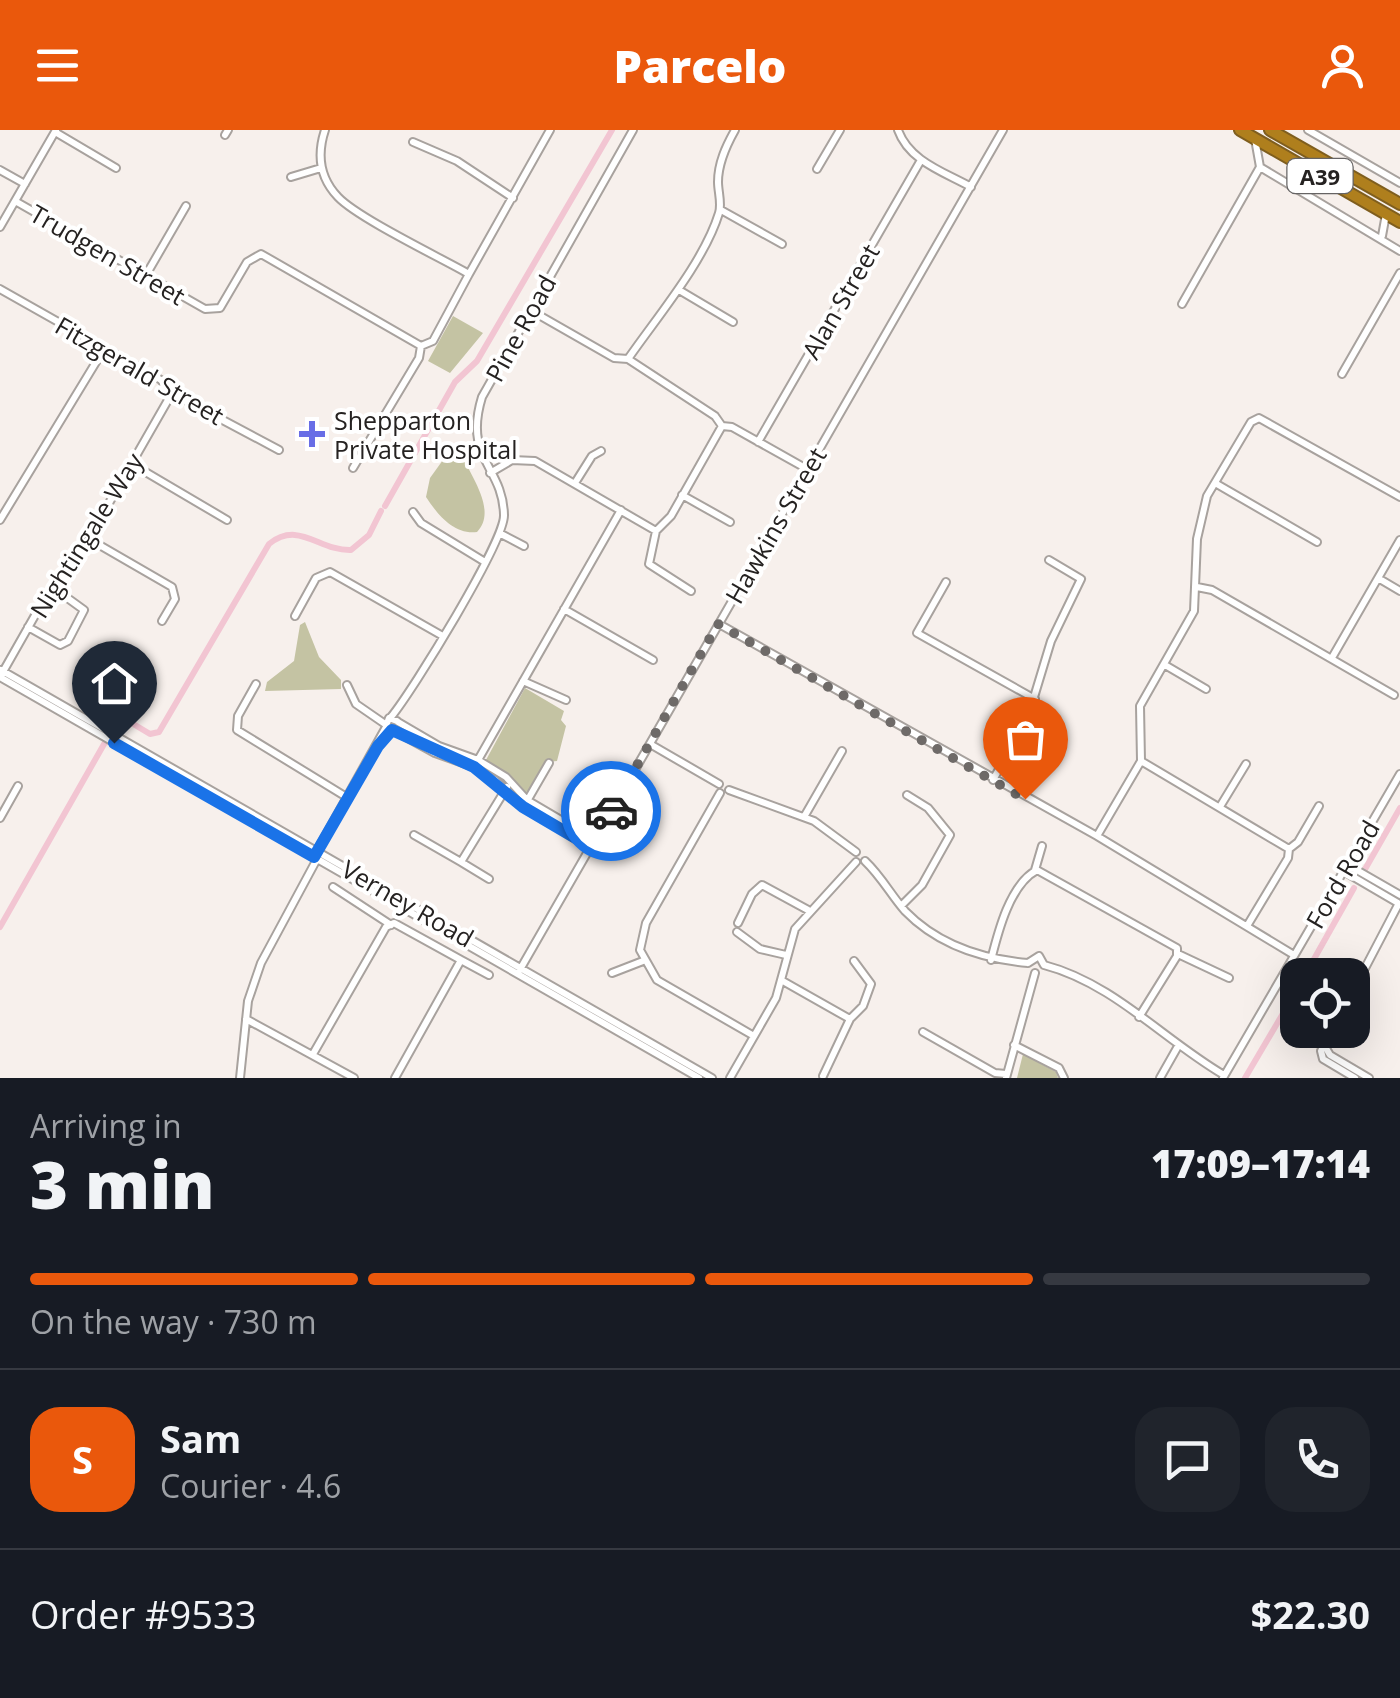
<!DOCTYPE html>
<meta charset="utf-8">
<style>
body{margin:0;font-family:"Open Sans",sans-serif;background:#20242c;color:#f1f3f6;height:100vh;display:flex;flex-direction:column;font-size:38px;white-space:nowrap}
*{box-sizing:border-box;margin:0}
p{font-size:32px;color:#9ea1a6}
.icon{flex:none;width:55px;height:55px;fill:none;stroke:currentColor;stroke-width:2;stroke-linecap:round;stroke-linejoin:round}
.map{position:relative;height:948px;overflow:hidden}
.details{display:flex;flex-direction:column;background:#171b24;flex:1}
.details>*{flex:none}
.tools{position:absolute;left:1280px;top:828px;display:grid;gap:20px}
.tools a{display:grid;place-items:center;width:90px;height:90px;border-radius:20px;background:#171b24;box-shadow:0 10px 40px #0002;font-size:50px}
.pin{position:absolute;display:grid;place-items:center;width:85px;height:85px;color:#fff;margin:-102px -42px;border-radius:50% 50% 50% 0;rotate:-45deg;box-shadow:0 0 10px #0007}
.pin .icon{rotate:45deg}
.courier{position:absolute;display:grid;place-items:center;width:100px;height:100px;margin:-50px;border:8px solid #1a73e8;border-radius:50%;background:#fff;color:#222;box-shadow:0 2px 12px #0007}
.overview em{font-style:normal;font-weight:800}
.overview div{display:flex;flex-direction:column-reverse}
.overview{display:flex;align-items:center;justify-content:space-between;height:170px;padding:0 30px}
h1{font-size:65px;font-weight:800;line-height:75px}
.bar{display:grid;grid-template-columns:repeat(4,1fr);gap:15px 10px;align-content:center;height:120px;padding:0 30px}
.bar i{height:12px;border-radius:8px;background:#363941}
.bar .current{background:#ea580c}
.bar p{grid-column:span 4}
.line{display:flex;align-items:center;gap:25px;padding:0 30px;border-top:2px solid #363941}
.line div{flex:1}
.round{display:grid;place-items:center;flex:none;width:105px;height:105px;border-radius:30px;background:#20242c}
header{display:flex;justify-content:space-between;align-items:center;height:130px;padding:0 30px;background:#ea580c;color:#fff;font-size:45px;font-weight:800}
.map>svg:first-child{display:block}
.green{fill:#c4c3a3}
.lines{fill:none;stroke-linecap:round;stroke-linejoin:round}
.canal{stroke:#f2c5d2;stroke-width:6}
.minor-casing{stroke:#a8a29e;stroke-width:10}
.highway-casing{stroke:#7f5e1e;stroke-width:14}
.minor{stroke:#fff;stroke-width:6}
.highway{stroke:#af7f1d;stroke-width:10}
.done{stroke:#6e6a68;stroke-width:10;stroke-dasharray:0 18}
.route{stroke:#1a73e8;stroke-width:12}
.poi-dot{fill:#686de6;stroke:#fff;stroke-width:4}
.labels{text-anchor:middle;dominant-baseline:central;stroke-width:8;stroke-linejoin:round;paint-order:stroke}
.shield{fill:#fff;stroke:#666464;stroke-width:2.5}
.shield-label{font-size:22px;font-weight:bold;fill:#252221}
.street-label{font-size:25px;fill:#252221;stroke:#fff}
.poi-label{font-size:25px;fill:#252221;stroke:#fff;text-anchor:start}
</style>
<header><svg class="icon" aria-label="menu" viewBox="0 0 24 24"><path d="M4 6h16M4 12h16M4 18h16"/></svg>Parcelo<svg class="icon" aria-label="person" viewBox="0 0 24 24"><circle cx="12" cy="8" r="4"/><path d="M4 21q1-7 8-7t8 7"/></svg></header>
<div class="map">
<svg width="1400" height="948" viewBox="0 0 1400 948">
<rect width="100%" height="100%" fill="#f7f0ec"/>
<path class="green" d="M453,186l30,17 -33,40 -22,-12z
M453,316l6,2c8,24 40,61 18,84 -23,3 -40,-18 -51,-35l4,-19z
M305,492l14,35 22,23v9l-76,2 2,-9 27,-21 6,-36z
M525,558l39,23 -3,9 5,6 -9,35 -10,1 -17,29 -8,2 -36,-33z
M1023,924l33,18 2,6h-41z"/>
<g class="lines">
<path class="canal" d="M385,376l70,-124 22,-21 135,-231
M1364,741l36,-63
M0,797l120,-211 30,18 9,-2 110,-188c30,-24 50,7 82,6l18,-15 12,-24
M1305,845l49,-87
M1245,948l53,-90"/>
<g class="minor-casing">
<path id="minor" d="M325,0c-8,24 -6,47 13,67 20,21 101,60 131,77l81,-144
M898,0c11,31 46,42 73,57
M1308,0l92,53
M55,2l61,36
M225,5l3,-5
M1255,9l5,28
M413,12l44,19 56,37
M1260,37l140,84
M817,39l23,-39
M0,40l25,14
M291,47l30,-9
M15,71l190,108 15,-1 27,-46 14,-8 160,92
M721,80l61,34
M0,97l56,-97
M1382,106l4,-22
M146,145l40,-69
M0,159l161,91 11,13 107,57
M679,160l54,32
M1182,174l78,-137
M530,180l84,48 14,1 87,57 7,10 10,1 75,42
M628,229c29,-42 76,-97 91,-146 3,-10 -1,-21 -1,-31 0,-19 8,-36 17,-52
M1342,244l58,-101
M172,263l-83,145 -24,39 -23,26 -42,74 699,401
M758,312l163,-282
M132,334l95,56
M353,338l66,-110 2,-12 12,-5 36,-67
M490,343l22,-13 23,1 121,70 15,-15 51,-90
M575,353l17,-27 9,-5
M1215,353l102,59
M682,365l48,27
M413,382l8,11 64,39
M0,390l104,-171
M656,401l-7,33 42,27
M501,404l23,12
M89,409l83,48 3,12 -13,22
M1378,448l22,13
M946,452l-29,51 118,66
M1197,457l15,3 182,105
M564,479l89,51
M295,486l21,-38 14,-6 111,63
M719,494l378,212 197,119
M28,497l32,18 8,-4 16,-31 -29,-21
M1333,526l67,-116
M1165,535l41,24
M1,540l711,408
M523,551l43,19
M256,554l-18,32 -1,14 111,68
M347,555l9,19 29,20
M391,587c21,-25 114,-176 113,-202 -1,-49 -41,-56 -22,-118l151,-267
M397,591l-8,-3 -3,8 49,27 39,14 21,13 28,27 68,40
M398,592l41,24 39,14 28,17 21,23 68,40
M650,614l69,40
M1141,631l148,88 -1,9 -41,68
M474,637l147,-257
M993,650l35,-63 23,-76 30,-62 -32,-19
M729,660l85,31 42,31
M720,663l-74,130 -6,27 17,30 97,56
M527,671l22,-38
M1221,675l25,-41
M804,687l38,-66
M0,688l18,-32
M414,705l47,27
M1097,706l44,-75 -1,-55 54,-95 3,-72 10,-43 44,-74 8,-4 141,79
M1289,719l9,-7 21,-36
M317,721l69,-124
M865,731c16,15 26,34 40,50 33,34 77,48 123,52
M1348,735l52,30
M1035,740l7,-24
M1345,742l53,31
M489,749l-28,-17 46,-75
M333,757l58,38
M901,776l21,-21 28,-50 -22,-27 -21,-13
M738,793l14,-29 10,-9 46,25
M737,802l23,17 26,6
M1178,824l51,24
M461,830l28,15
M991,830c7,-28 19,-76 46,-90l140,78v8l-38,61
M1028,833l11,-7 5,9
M1044,835c69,18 120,75 180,110
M518,843l485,-843
M612,843l31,-12
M781,850l69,39 -27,57
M1352,863l46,-88
M246,889l108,59
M850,889l13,-13 8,-22 -17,-23
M1331,900l-10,21 2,8 32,19
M923,902l72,41 11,1
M1014,915l45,23 5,10
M1324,915l6,10 39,23
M313,924l73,-127 8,-4 67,37 -66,118
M240,948l8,-77 13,-38 56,-104
M730,948l46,-80 19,-69 61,-67
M1006,948l29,-105
M1160,948l17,-30
M1223,948l177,-304"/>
</g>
<g class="highway-casing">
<path id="highway" d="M1240,0l160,92
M1270,0l130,74"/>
</g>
<use href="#minor" class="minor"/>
<use href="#highway" class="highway"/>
</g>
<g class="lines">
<path class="done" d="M611,681l107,-187 307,175"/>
<path class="route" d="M114,613l200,114 64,-111 14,-16 82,37 49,40 68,40 20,-36"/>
</g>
<path class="poi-dot" d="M307 289h10v10h10v10h-10v10h-10v-10h-10v-10h10z"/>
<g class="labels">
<rect class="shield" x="1287.5" y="29" width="65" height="34" rx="8"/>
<g class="shield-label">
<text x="1320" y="46">A39</text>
</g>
<g class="street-label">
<text transform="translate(108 124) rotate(30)">Trudgen Street</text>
<text transform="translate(840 171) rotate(-60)">Alan Street</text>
<text transform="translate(520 198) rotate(-61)">Pine Road</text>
<text transform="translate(140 240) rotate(30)">Fitzgerald Street</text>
<text transform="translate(775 395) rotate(-60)">Hawkins Street</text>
<text transform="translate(86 405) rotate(-58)">Nightingale Way</text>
<text transform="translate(1342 744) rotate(-60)">Ford Road</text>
<text transform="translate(408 773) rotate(30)">Verney Road</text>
</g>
<g class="poi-label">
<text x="334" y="290">Shepparton<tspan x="334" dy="29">Private Hospital</tspan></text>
</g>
</g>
</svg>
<div class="tools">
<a><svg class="icon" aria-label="locate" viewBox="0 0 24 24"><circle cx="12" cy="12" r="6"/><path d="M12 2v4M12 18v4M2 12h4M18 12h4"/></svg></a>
</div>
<div class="pin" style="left:1025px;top:669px;background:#ea580c"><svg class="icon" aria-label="bag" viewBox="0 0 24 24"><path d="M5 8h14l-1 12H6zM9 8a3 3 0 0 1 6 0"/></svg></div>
<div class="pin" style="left:114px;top:613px;background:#1f2937"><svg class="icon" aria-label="home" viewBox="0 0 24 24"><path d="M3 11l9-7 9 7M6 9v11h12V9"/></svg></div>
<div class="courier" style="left:611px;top:681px"><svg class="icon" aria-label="car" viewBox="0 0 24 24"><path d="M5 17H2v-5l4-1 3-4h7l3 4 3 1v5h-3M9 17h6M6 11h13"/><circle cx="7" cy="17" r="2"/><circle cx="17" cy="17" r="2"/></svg></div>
</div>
<section class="details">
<div class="overview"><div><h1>3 min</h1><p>Arriving in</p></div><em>17:09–17:14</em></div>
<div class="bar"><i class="current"></i><i class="current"></i><i class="current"></i><i></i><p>On the way · 730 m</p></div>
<div class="line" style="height:180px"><b class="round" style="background:#ea580c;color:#fff">S</b><div><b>Sam</b><p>Courier · 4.6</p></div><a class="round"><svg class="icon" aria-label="chat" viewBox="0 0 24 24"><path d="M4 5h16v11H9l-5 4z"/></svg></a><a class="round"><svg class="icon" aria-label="phone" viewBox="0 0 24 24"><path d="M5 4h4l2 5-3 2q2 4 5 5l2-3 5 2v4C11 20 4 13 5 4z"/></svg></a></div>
<div class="line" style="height:130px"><div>Order #9533</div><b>$22.30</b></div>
</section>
